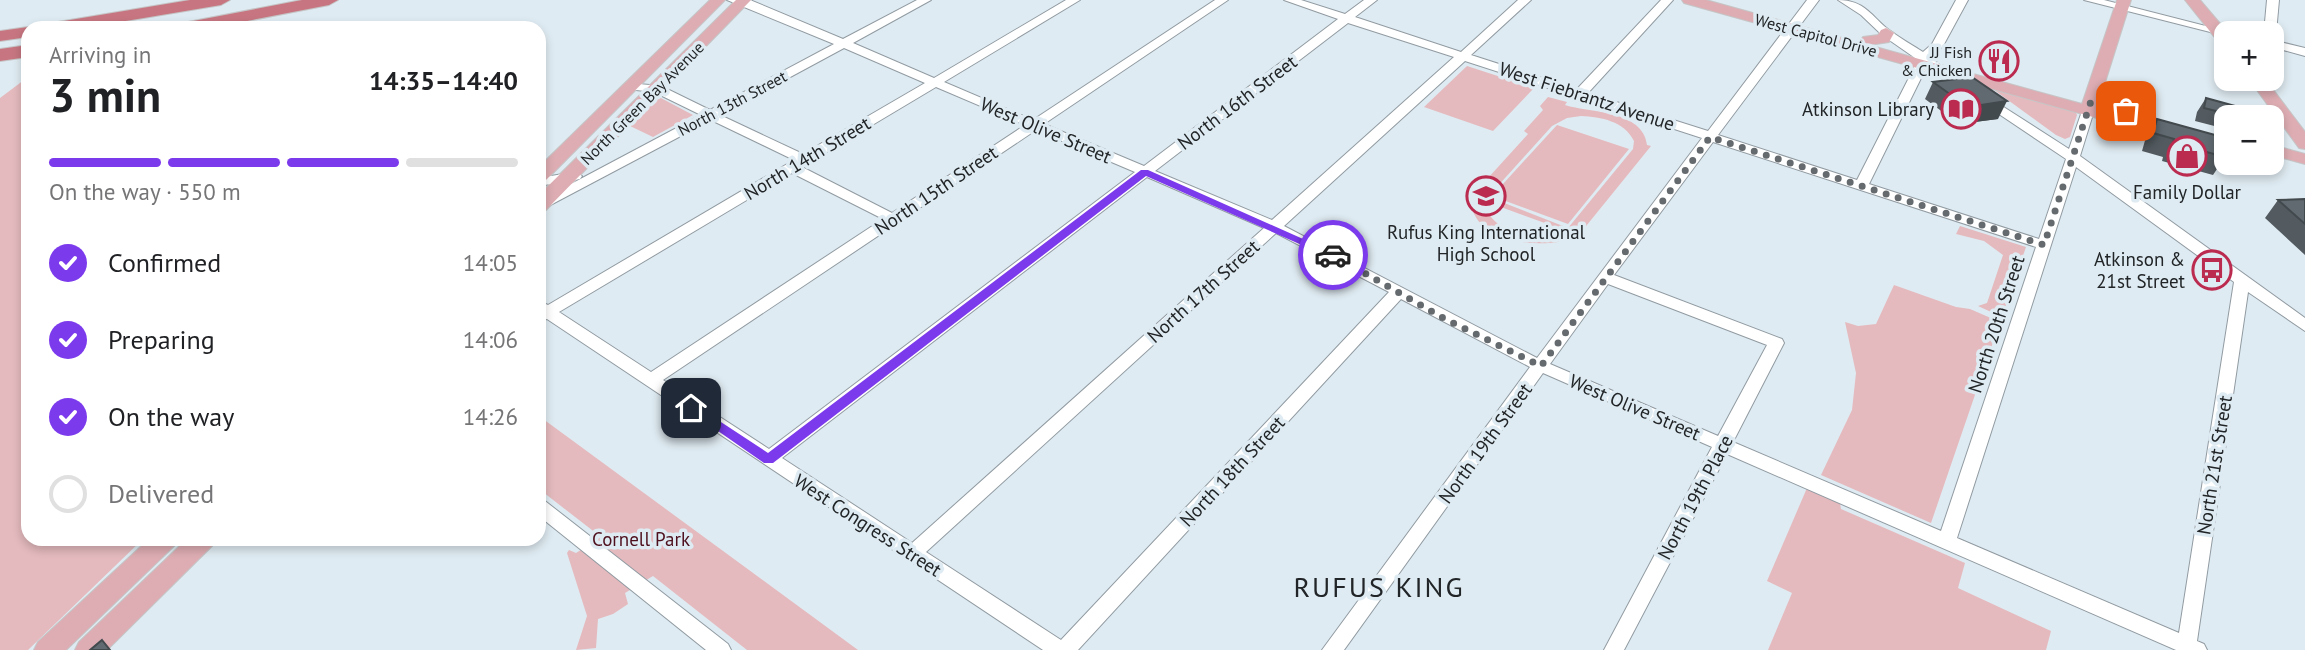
<!DOCTYPE html>
<meta charset="utf-8">
<style>
body{margin:0;font-family:"PT Sans",sans-serif;background:#f6f6f6;color:#202124;height:100vh;display:flex;flex-direction:column;font-size:26px;white-space:nowrap}
*{box-sizing:border-box;margin:0}
p{font-size:23px;color:#757577}
.icon{flex:none;width:38px;height:38px;fill:none;stroke:currentColor;stroke-width:2;stroke-linecap:round;stroke-linejoin:round}
.map{position:relative;flex:1;overflow:hidden}
.details{position:absolute;left:21px;top:21px;width:525px;height:525px;display:flex;flex-direction:column;background:#fff;border-radius:21px;box-shadow:0 4px 10px #0003}
.details>*{flex:none}
.fabs{position:absolute;left:2214px;top:21px;display:grid;gap:14px}
.fabs a{display:grid;place-items:center;width:70px;height:70px;border-radius:14px;background:#fff;box-shadow:0 4px 10px #0003;font-size:35px}
.pin{position:absolute;display:grid;place-items:center;width:60px;height:60px;color:#fff;margin:-30px;border-radius:14px;box-shadow:0 4px 10px #0006}
.courier{position:absolute;display:grid;place-items:center;width:70px;height:70px;margin:-35px;border:5px solid #7c3aed;border-radius:50%;background:#fff;color:#222;box-shadow:0 2px 9px #0007}
.head em{font-style:normal;font-weight:600}
.head div{display:flex;flex-direction:column-reverse}
.head{display:flex;align-items:center;justify-content:space-between;height:119px;padding:0 28px}
h1{font-size:46px;font-weight:600;line-height:52px}
.bar{display:grid;grid-template-columns:repeat(4,1fr);gap:10px 7px;align-content:center;height:84px;padding:0 28px}
.bar i{height:9px;border-radius:5px;background:#e0e0e0}
.bar .selected{background:#7c3aed}
.bar p{grid-column:span 4}
ol{padding:0 28px;list-style:none}
li{display:flex;align-items:center;gap:21px;height:77px}
li p{margin-inline-start:auto}
li .icon{padding:7px;border-radius:50%;background:#7c3aed;color:#fff;stroke-width:4}
li:last-child{color:#757577}
li i{width:38px;height:38px;border:4px solid #e0e0e0;border-radius:50%}
.map>svg:first-child{display:block}
.green{fill:#e4babe;fill-rule:evenodd}
.lines{fill:none;stroke-linecap:round;stroke-linejoin:round}
.minor-casing{stroke:#919ba2;stroke-width:2}
.major-casing{stroke:#c5c6c7;stroke-width:2}
.highway-casing{stroke:#c5c6c7;stroke-width:2}
.minor{fill:#fff;fill-rule:evenodd}
.major{fill:#ddadb3;fill-rule:evenodd}
.highway{fill:#c77681;fill-rule:evenodd}
.wall{fill:#535b60}
.shaded-wall{fill:#434a4e}
.building{fill:#606a70;stroke:#434a4e;stroke-width:2}
.route{fill:#7c3aed}
.done{stroke:#646a6e;stroke-width:7;stroke-dasharray:0 12.6}
.labels{text-anchor:middle;dominant-baseline:central;stroke-width:7;stroke-linejoin:round;paint-order:stroke}
.far-street-label{font-size:16px;fill:#212527;stroke:#dfebf2}
.far-poi-label{font-size:16px;fill:#212527;stroke:#dfebf2;text-anchor:end}
.street-label{font-size:19px;fill:#212527;stroke:#dfebf2}
.poi-label{font-size:19px;fill:#212527;stroke:#dfebf2;text-anchor:end}
.park-label{font-size:19px;fill:#4d0f1d;stroke:#dfebf2}
.near-quarter-label{font-size:28px;letter-spacing:2px;fill:#212527;stroke:#dfebf2}
</style>
<div class="map">
<svg width="2305" height="650" viewBox="0 0 2305 650">
<rect width="100%" height="100%" fill="#dfebf2"/>
<path class="green" d="M1467,66l67,22 -41,43 -69,-24z
M28,77v462h115l-115,111h-28v-552z
M1990,87l85,24 2,4 -7,22 -5,2 -9,-4z
M659,97l34,18 -40,22 -23,-11z
M1548,97l19,5 -2,3c25,8 78,5 82,40l4,1 -73,90c-29,15 -106,9 -107,-36l7,-11 50,-55 -4,-3 19,-21 -3,-4zM1581,116c20,1 43,5 53,25l-1,8 -65,79 -74,-29 -4,4 74,27c-24,12 -67,6 -78,-22l1,-10 65,-72 15,-8z
M1557,125l72,24 -61,75 -76,-28z
M1960,226l66,21 -24,70 -24,-11 9,-3 16,-48 -19,-14 -28,-7z
M1894,285l62,22 14,2 30,13 -69,201 -110,-48 31,-65 4,-37 -11,-51 13,4 18,-2z
M539,416l319,234h-111l-94,-74 -28,17 3,11 -15,10 -15,5 -2,29 -20,2 11,-34 -20,-63 2,-3 7,3 25,-16 -62,-48z
M1807,488l33,15 1,6 124,54 -7,25 93,43 -5,19h-278l24,-57 -25,-12z"/>
<g class="lines">
<g class="minor-casing">
<path id="minor" d="M727,0h23l93,39 74,-39h14l-78,43 81,35 132,-78h14l-136,82 89,38 182,-120h13l-184,124 100,42 194,-147 -54,-19h17l44,14 19,-14h13l-22,17 106,35 57,-52h13l-60,55 106,34 84,-89h12l-85,93 120,38 99,-131h12l-101,135 139,45 61,-120 -36,-25 -21,-20 -23,-15c27,0 34,17 51,30 11,8 23,15 34,22l9,-8 24,-44h12l-25,46 -12,12 21,15 -2,3h-8l-15,-10 -58,118 170,55 27,-80 -88,-59 6,-4 4,1 81,52 13,-38 6,-4 4,1 2,3 -14,45 225,162v13l-57,-39 -51,349 7,3 3,6h-31l-449,-196 -103,196h-20l108,-203 -169,-74 -199,277h-22l208,-283 -129,-68 -323,351h-35l-496,-331 -8,2v-20l9,4 246,-145 -83,-40 -172,91v-10l162,-86 -47,-23 -27,-3v-6l34,3 49,24 124,-66zM1348,23l106,34 -182,163 -117,-49zM844,48l81,35 -122,71 -83,-39zM1465,61l237,77 -165,220 -253,-132zM936,87l89,38 -133,88 -90,-46zM1036,130l99,42 -366,277 -106,-69zM1713,142l323,105 -95,284 -208,-89 51,-99 -2,-4 -168,-64zM2076,167l158,115 -55,351 -222,-95zM792,173l91,46 -232,153 -92,-60zM1147,177l117,51 -352,315 -130,-85zM1276,233l113,59 -328,348 -135,-88zM1608,284l159,61 -49,91 -168,-72z
M2084,0h20l129,33h-7v3z
M2267,0h12l-3,33 -4,3v-3h-8z
M2272,40l33,8v8l-33,-9z
M2270,108l13,1 6,4 -6,4h-30z
M575,172l7,4 -2,3 -41,7v-8z
M539,499l6,2 183,143 3,6h-25l-167,-134z"/>
</g>
<g class="major-casing">
<path id="major" d="M710,0h15l-180,181 -6,1v-15z
M736,0h15l-205,210 -7,2v-17z
M1682,0h24l376,104 35,-104h14l-34,108 129,36v10l-542,-151z
M2185,0h15l28,33 -2,13 -6,-2z
M1886,28l8,5 -5,9 -20,3 -8,-5 2,-3 15,-2 3,-5z
M2249,79h16l40,53v17l-6,-1z
M2272,145l33,9v10l-33,-9z
M149,539h29l-4,7 -108,104h-32l4,-8z
M187,539h29l-4,7 -105,104h-32l4,-8z"/>
</g>
<g class="highway-casing">
<path id="highway" d="M190,0h40l-9,5 -137,23h-41l9,-5z
M302,0h36l-9,5 -118,23h-37l9,-5z
M28,27l6,1h-6v9l-28,4v-10z
M28,45v12l-28,4v-12z"/>
</g>
<use href="#minor" class="minor"/>
<use href="#major" class="major"/>
<use href="#highway" class="highway"/>
</g>
<path class="wall" d="M1933,82l65,37 -39,5 -34,-25z
M2206,98l39,19h-19v12l-31,-8 2,-9z
M2157,119l68,38 -12,18 -51,-14 1,-4 -21,-6 4,-14z
M2305,199v56l-40,-37 13,-18z"/>
<path class="shaded-wall" d="M2007,101l-9,18 -39,5 9,-17z"/>
<path class="building" d="M1972,77l35,24 -39,6 -35,-25z
M2206,98l40,11 -1,8h-5l-36,-9z
M2157,119l69,19 -1,19 -52,-14 1,-4 -21,-6z
M2305,199v25l-27,-24z
M102,640l8,10h-20z"/>
<path class="route" d="M1141,170h7l191,85 -10,2 -183,-81 -373,287h-9l-79,-55 6,-4 4,1 73,48z"/>
<g class="lines">
<path class="done" d="M1333,255l112,64 96,47 169,-229 334,108 47,-144 35,10"/>
</g>
<defs>
<g id="restaurant-ring" transform="scale(2.0125)"><circle r="9.5" fill="#dfebf2" stroke="#bb2a4f" stroke-width="1.5"/><path d="M-5-6h1v4h1v-4h1v4h1v-4h1v5L-1.5 .5V6h-2V.5L-5-1ZM5-6V6H3V1.5H1.5Q1.5-4 5-6Z" fill="#bb2a4f"/></g>
<g id="library-ring" transform="scale(2.0125)"><circle r="9.5" fill="#dfebf2" stroke="#bb2a4f" stroke-width="1.5"/><path d="M-6-4Q-3-5.5-.7-3.5V5Q-3 3-6 4ZM6-4Q3-5.5 .7-3.5V5Q3 3 6 4Z" fill="#bb2a4f"/></g>
<g id="shop-ring" transform="scale(2.0125)"><circle r="9.5" fill="#dfebf2" stroke="#bb2a4f" stroke-width="1.5"/><path d="M-5-2.5h2.3a2.7 3.5 0 0 1 5.4 0H5L5.5 6h-11ZM-1.5-2.5h3a1.5 2.3 0 0 0-3 0Z" fill="#bb2a4f"/></g>
<g id="school-ring" transform="scale(2.0125)"><circle r="9.5" fill="#dfebf2" stroke="#bb2a4f" stroke-width="1.5"/><path d="M0-5L7-2L0 1L-7-2ZM-4 1L0 2.5L4 1V4Q0 6-4 4Z" fill="#bb2a4f"/></g>
<g id="bus-ring" transform="scale(2.0125)"><circle r="9.5" fill="#dfebf2" stroke="#bb2a4f" stroke-width="1.5"/><path d="M-5-6H5V4H4V6H2V4H-2V6H-4V4H-5ZM-3.5-4V0h7V-4ZM-3.5 1.2v1.5H-2V1.2ZM2 1.2v1.5H3.5V1.2Z" fill="#bb2a4f"/></g>
</defs>
<g fill-rule="evenodd">
<use href="#restaurant-ring" x="1999" y="61"/>
<use href="#library-ring" x="1961" y="109"/>
<use href="#shop-ring" x="2187" y="156"/>
<use href="#school-ring" x="1486" y="196"/>
<use href="#bus-ring" x="2212" y="270"/>
</g>
<g class="labels">
<g class="far-street-label">
<text transform="translate(1816 35) rotate(15)">West Capitol Drive</text>
<text transform="translate(642 103) rotate(-45)">North Green Bay Avenue</text>
<text transform="translate(732 103) rotate(-28)">North 13th Street</text>
</g>
<g class="far-poi-label">
<text x="1972" y="52">JJ Fish<tspan x="1972" dy="18">&amp; Chicken</tspan></text>
</g>
<g class="street-label">
<text transform="translate(1587 96) rotate(18)">West Fiebrantz Avenue</text>
<text transform="translate(1237 102) rotate(-37)">North 16th Street</text>
<text transform="translate(1046 130) rotate(23)">West Olive Street</text>
<text transform="translate(807 158) rotate(-31)">North 14th Street</text>
<text transform="translate(936 190) rotate(-34)">North 15th Street</text>
<text transform="translate(1203 291) rotate(-42)">North 17th Street</text>
<text transform="translate(1996 324) rotate(-72)">North 20th Street</text>
<text transform="translate(1635 407) rotate(23)">West Olive Street</text>
<text transform="translate(1485 443) rotate(-54)">North 19th Street</text>
<text transform="translate(2214 465) rotate(-81)">North 21st Street</text>
<text transform="translate(1232 471) rotate(-47)">North 18th Street</text>
<text transform="translate(1695 497) rotate(-62)">North 19th Place</text>
<text transform="translate(868 525) rotate(33)">West Congress Street</text>
</g>
<g class="poi-label">
<text x="1934" y="109">Atkinson Library</text>
<text x="2187" y="192" text-anchor="middle">Family Dollar</text>
<text x="1486" y="232" text-anchor="middle">Rufus King International<tspan x="1486" dy="22">High School</tspan></text>
<text x="2185" y="259">Atkinson &amp;<tspan x="2185" dy="22">21st Street</tspan></text>
</g>
<g class="park-label">
<text x="641" y="539">Cornell Park</text>
</g>
<g class="near-quarter-label">
<text x="1379" y="586">RUFUS KING</text>
</g>
</g>
</svg>
<div class="fabs">
<a>+</a>
<a>−</a>
</div>
<div class="pin" style="left:2126px;top:111px;background:#ea580c"><svg class="icon" aria-label="bag" viewBox="0 0 24 24"><path d="M5 8h14l-1 12H6zM9 8a3 3 0 0 1 6 0"/></svg></div>
<div class="pin" style="left:691px;top:408px;background:#1f2937"><svg class="icon" aria-label="home" viewBox="0 0 24 24"><path d="M3 11l9-7 9 7M6 9v11h12V9"/></svg></div>
<div class="courier" style="left:1333px;top:255px"><svg class="icon" aria-label="car" viewBox="0 0 24 24"><path d="M5 17H2v-5l4-1 3-4h7l3 4 3 1v5h-3M9 17h6M6 11h13"/><circle cx="7" cy="17" r="2"/><circle cx="17" cy="17" r="2"/></svg></div>
<section class="details">
<div class="head"><div><h1>3 min</h1><p>Arriving in</p></div><em>14:35–14:40</em></div>
<div class="bar"><i class="selected"></i><i class="selected"></i><i class="selected"></i><i></i><p>On the way · 550 m</p></div>
<ol>
<li><svg class="icon" aria-label="check" viewBox="0 0 24 24"><path d="M5 12l5 5 9-10"/></svg>Confirmed<p>14:05</p></li>
<li><svg class="icon" aria-label="check" viewBox="0 0 24 24"><path d="M5 12l5 5 9-10"/></svg>Preparing<p>14:06</p></li>
<li><svg class="icon" aria-label="check" viewBox="0 0 24 24"><path d="M5 12l5 5 9-10"/></svg>On the way<p>14:26</p></li>
<li><i></i>Delivered</li>
</ol>
</section>
</div>
